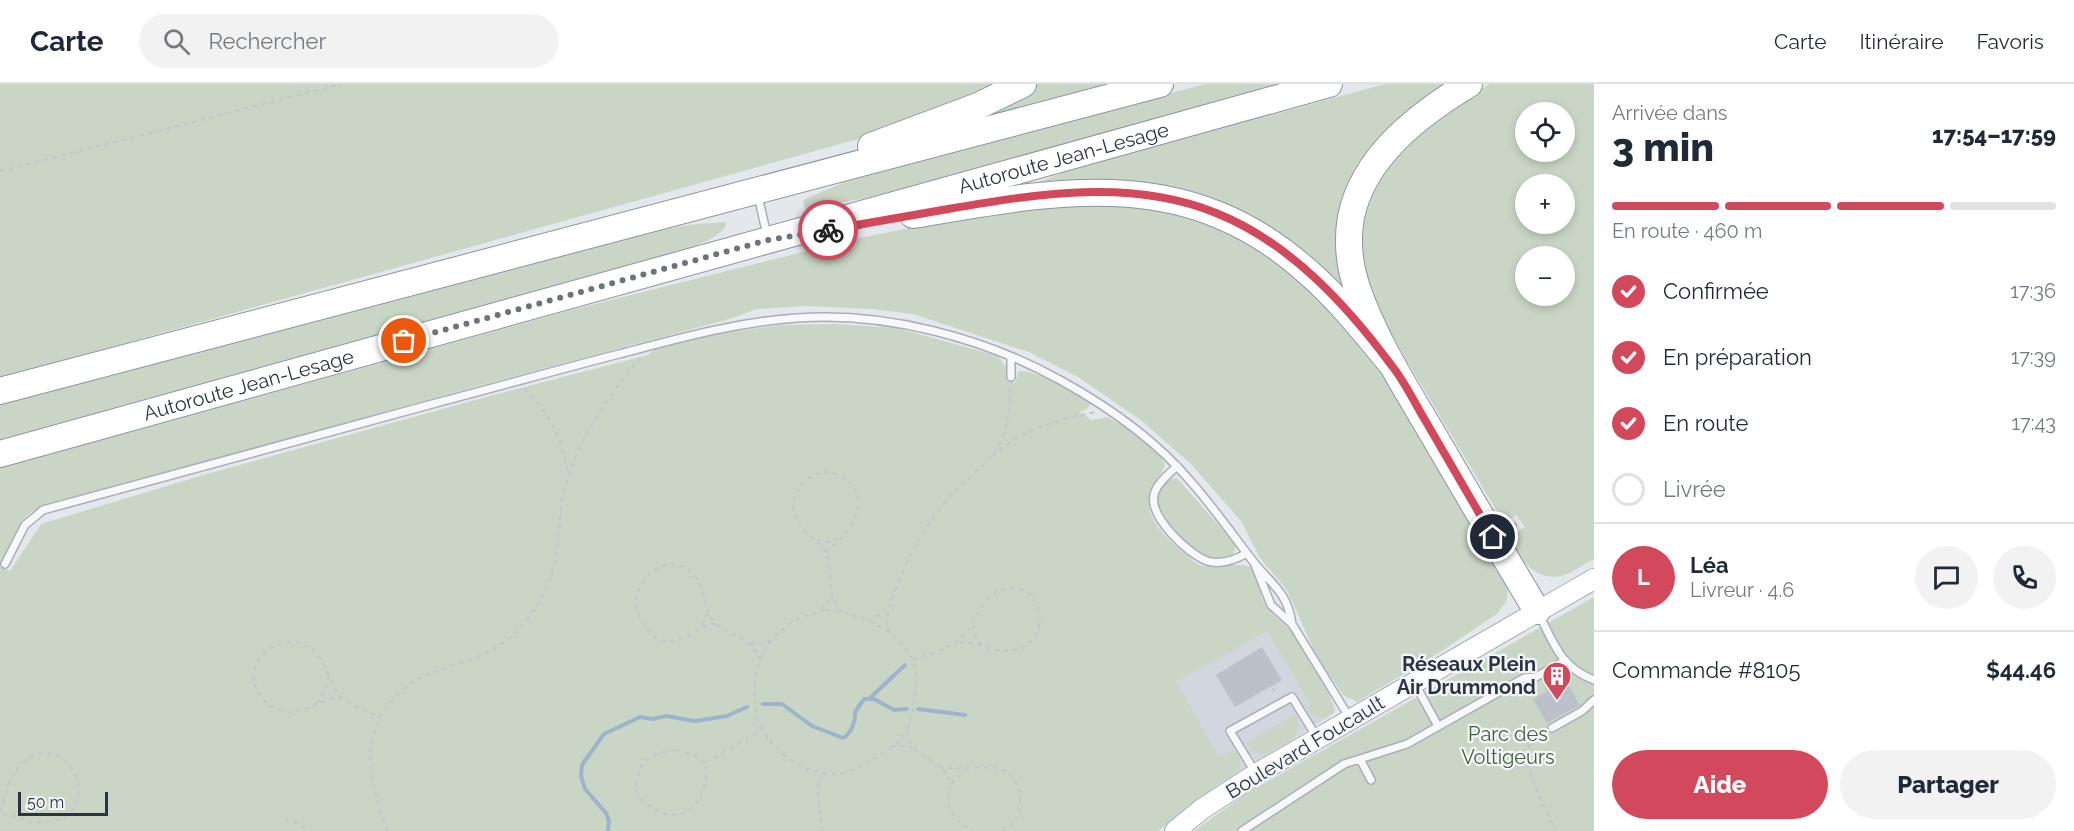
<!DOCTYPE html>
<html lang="fr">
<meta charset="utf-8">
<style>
body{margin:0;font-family:Raleway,sans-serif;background:#f2f2f3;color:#1f2937;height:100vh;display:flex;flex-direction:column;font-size:22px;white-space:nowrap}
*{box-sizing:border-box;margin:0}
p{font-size:20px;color:#747a83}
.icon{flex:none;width:33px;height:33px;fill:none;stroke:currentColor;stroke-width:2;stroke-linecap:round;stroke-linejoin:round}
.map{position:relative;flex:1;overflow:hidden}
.details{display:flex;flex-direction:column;background:#fff;width:480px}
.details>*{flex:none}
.fabs{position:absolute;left:1515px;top:18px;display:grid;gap:12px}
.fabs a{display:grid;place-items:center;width:60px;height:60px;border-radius:50%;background:#fff;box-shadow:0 3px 9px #0003;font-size:30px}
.scale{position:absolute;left:18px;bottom:15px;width:90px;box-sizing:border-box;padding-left:6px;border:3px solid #2b3445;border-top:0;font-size:16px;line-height:21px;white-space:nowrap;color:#2b3445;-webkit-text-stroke:4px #f4f6f9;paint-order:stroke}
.pin{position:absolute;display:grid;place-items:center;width:51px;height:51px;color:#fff;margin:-26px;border:3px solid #fff;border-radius:50%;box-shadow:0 2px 6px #0007}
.courier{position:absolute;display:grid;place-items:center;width:60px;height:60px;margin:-30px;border:4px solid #d1495b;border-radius:50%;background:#fff;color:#222;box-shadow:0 2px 8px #0007}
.summary em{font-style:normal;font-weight:800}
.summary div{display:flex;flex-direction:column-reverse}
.summary{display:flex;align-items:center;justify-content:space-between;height:102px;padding:0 18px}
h1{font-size:39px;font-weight:800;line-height:45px}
.bar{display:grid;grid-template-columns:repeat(4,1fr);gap:9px 6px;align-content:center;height:72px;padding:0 18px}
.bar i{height:8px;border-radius:4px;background:#e0e1e3}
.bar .current{background:#d1495b}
.bar p{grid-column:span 4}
.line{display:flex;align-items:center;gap:15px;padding:0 18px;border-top:2px solid #e0e1e3}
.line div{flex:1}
.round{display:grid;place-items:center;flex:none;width:63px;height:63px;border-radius:32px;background:#f2f2f3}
ol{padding:0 18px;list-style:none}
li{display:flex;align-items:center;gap:18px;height:66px}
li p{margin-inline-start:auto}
li .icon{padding:6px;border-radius:50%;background:#d1495b;color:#fff;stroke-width:4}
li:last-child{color:#747a83}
li i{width:33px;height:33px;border:3px solid #e0e1e3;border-radius:50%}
.cta{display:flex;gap:12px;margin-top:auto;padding:12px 18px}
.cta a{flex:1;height:69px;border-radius:36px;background:#d1495b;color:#fff;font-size:24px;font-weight:800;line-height:69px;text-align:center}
.cta a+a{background:#f2f2f3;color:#1f2937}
header{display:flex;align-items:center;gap:36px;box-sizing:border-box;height:84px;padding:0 30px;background:#fff;border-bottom:2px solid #e0e1e3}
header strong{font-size:28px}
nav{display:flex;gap:33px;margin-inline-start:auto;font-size:21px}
.search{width:420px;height:54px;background:#f2f2f3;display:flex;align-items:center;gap:15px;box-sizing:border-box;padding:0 21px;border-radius:33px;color:#747a83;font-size:22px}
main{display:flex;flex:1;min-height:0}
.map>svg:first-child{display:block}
.built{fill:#d2d6de}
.green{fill:#c9d6c5;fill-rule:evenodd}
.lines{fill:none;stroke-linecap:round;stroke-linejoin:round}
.stream{stroke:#9fb4cc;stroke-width:4}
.building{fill:#bbc0ca}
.lane-casing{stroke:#a9aeb7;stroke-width:10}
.secondary-casing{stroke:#a9aeb7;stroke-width:22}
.highway-casing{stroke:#8b94a3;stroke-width:28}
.path{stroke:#c2c5cb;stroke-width:2;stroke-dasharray:4.5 4.5;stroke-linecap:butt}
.lane{stroke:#f7f8fa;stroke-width:7}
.secondary{stroke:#fff;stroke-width:20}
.highway{stroke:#fff;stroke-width:26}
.done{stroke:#6c737f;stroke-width:6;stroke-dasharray:0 10.8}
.route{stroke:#d1495b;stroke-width:8}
.labels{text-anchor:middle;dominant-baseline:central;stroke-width:4.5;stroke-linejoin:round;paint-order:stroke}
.street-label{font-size:20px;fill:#2b3445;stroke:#f4f6f9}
.poi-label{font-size:20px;font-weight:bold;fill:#2b3445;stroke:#f4f6f9;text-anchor:end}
.park-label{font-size:20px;fill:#3f6138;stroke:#f4f6f9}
</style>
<header>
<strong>Carte</strong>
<div class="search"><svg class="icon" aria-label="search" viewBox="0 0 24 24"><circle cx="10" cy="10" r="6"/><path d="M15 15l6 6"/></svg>Rechercher</div>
<nav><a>Carte</a><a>Itinéraire</a><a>Favoris</a></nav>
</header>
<main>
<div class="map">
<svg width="1594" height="747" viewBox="0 0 1594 747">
<rect width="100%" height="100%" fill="#e4e7ec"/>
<path class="built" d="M1267,546l43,74 19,13 -101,61 -9,-20 -44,-76z"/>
<path class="green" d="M0,0h998l-122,50 -876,244z
M1037,0h74l-120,32 -2,-7z
M1206,0h83l-406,111 -78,14 -2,-9 65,-28z
M1385,0h71l-104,106 9,125 -106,-91 -247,-34 29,-7 30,-12z
M1490,0h104v475c-10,5 -20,13 -30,16 -27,9 -46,-17 -54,-38l15,-10 -9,-12 -12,8 -118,-197 -23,-54 -4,-30 9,-48 28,-40 66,-55zM1526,28h38v40h-38zM1526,100h38v40h-38zM1526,172h38v40h-38z
M1119,119l89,17 49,26 35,25 48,48 39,50 129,217 -1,14 -9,13 -56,38 -85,51 -14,-7 -27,-40 -29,-65 -27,-32 -19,-37 -50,-57 -49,-43 -64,-44 -49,-25 -116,-38 -42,-5 -65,-3 -50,3 -23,9 -259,69 -422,118 -21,7 -7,6 -24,48 10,5 31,-47 159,-48 301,-83 147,-38 6,-6 58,-14 68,-10 55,-1 62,4 101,28 8,11 1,12 8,4 3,-11c15,-5 58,21 72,32l-3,5 -8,3 13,8 15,-3 15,8 38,29 5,11c-4,12 -14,20 -16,33 -3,23 22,45 39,58 4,4 9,9 15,10 10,1 43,-4 49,2 8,10 7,28 14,38 9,12 23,21 32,34 9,13 36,58 37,72 -11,9 -20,7 -28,-4l3,-4 -43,-73 -91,51 43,75 12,-6h4l5,9v11l-22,14 -60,46h-1158v-363l567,-157 288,-72 89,-18 84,-14z
M726,138v4c-12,17 -47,25 -66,31l-660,186v-42l649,-170 47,-7z
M1177,394l59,67c-1,7 -3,11 -11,13 -27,5 -60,-35 -69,-58 4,-11 8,-21 21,-22z
M1594,513v234h-400l53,-38z
M1295,630l4,9 -4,15 -29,17 -13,-3 -7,-9z"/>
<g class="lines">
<path class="stream" d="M871,613l34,-32
M763,620h19l30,22 31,12c8,-4 13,-17 12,-26l9,-13h10l20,11 13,-1
M918,625l47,6
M608,747l1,-10 -3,-8 -21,-24 -4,-13 1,-11 22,-31 36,-17 13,2 13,-3 29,5 32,-5 20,-9"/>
</g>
<path class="building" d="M1262,563l20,33 -47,27 -19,-32z
M1566,597l14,24 -33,18 -14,-24z"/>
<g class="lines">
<g class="lane-casing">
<path id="lane" d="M758,112l9,39
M1011,273v20
M1177,382c-8,8 -21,18 -23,29 -5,22 34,59 53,66 14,4 28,-1 40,-8
M1496,452l16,-10
M5,480l20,-39 18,-15c131,-35 262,-71 393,-107 61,-16 121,-33 183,-49 58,-15 117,-32 178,-36 89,-6 185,19 263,62 49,27 96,60 132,103 22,25 40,51 60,77 19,25 35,30 40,64
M1255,481l16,40 21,19 57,93
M1540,532c14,29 22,52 54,64
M1415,600l23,42
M1552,644l30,-17 12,-11
M1360,675l11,21
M1255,688l-25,-41 62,-34 24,39
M1242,747l102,-67 63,-20 117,-66 12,-1 28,-16"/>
</g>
<g class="secondary-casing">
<path id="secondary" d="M1175,747l27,-22 54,-35 338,-195"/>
</g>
<g class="highway-casing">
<g id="highway">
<path d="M1469,0c-50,30 -106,73 -118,133 -4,23 -2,46 5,68 17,51 47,99 75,146 35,60 70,120 106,180"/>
<path d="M871,62l107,-40 45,-22"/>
<path d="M913,131c147,-25 274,-52 396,58 32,28 58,62 85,94"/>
<path d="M0,307l1160,-307"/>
<path id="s1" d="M0,370l1329,-370"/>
</g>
</g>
<path class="path" d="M0,87l342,-87
M524,305c26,24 37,48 44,83
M992,372c29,-26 67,-37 104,-44
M817,456l12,2 8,-3
M826,469c10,-11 21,-19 27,-32 24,-42 -39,-71 -57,-26 -3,7 -4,15 -1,22 5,14 23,22 30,34 8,13 4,31 7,45 2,6 6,11 10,16
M821,526l11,-14
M826,526c33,3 72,19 87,51 5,10 3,25 2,36 -2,11 -3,20 -7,31 -7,15 -26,26 -41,35 -10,6 -21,11 -34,11 -28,0 -61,-22 -72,-48 -6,-12 -7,-26 -6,-40 2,-42 30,-68 71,-76z
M867,536l14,-6 6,-6
M716,540c-17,1 -29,19 -51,17 -8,0 -13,-6 -18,-12 -6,-8 -12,-19 -11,-29 2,-22 28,-44 49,-32 26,15 15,40 30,55 16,15 34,12 45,36
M973,541l3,14 6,6
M702,542l6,-14
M889,550c-5,-19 1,-31 8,-48 15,-38 29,-63 56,-93 15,-16 33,-28 45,-46 11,-18 11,-42 13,-63
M750,559l8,1 12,-3
M913,576c16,-6 37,-11 50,-24 15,-14 17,-41 41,-47 39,-10 51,50 12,61 -14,4 -31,-4 -45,-7 -6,-1 -12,0 -18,1
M1545,603l2,4
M1273,604l3,8
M342,615c-14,-16 -15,-42 -35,-53 -16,-9 -39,-1 -49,15 -13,22 6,48 29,51 17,2 32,-12 49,-14l6,1 38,19
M316,619l6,-6 7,-20
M907,648c2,23 30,26 41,44 4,7 2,11 1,18 -3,19 9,28 24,37
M1544,649c-7,4 -14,8 -16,17 -4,19 19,63 28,81
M892,662h12l9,2
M676,666l17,5 13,8c3,37 -20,68 -58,42 -6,-5 -12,-11 -12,-19 0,-4 2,-10 3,-14 5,-17 22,-20 37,-22z
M706,678l48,-27 7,-9
M939,683c29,7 80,-17 81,34 0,13 -6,24 -18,30
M821,690l-3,20 4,37
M951,700l15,-15
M0,727c7,-14 6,-29 18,-43 40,-49 89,33 41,51 -28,10 -35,-4 -59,-5
M285,735l8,2 17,10
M387,747c-12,-34 -25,-76 -8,-111 30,-58 81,-46 124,-77 12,-8 21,-19 29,-30 19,-26 23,-49 27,-81 1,-10 1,-21 3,-32 12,-57 42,-97 78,-142"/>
<use href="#lane" class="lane"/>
<use href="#secondary" class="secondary"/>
<use href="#highway" class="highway"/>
</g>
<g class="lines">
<path class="done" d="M404,257l364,-101 60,-10"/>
<path class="route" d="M828,146c40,-7 80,-14 120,-21 88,-15 183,-31 268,4 73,29 130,91 176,153 13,16 22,36 33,54 23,39 45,78 68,117"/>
</g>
<defs>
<g id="building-pin" transform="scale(1.5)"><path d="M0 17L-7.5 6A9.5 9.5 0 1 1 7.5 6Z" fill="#d1495b" stroke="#f4f6f9"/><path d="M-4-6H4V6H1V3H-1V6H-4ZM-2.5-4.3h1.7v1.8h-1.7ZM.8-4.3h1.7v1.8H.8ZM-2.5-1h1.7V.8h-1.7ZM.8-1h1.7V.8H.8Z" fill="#fff"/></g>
</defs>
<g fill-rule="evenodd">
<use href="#building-pin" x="1557" y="592"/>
</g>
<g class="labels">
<g class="street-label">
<text stroke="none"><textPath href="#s1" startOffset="1104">Autoroute Jean-Lesage</textPath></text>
<text stroke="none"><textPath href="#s1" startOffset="258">Autoroute Jean-Lesage</textPath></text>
<text transform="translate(1305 663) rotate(-31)">Boulevard Foucault</text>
</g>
<g class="poi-label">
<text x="1536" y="580">Réseaux Plein<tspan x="1536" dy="23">Air Drummond</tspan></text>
</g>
<g class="park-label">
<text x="1508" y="650">Parc des<tspan x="1508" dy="23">Voltigeurs</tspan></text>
</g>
</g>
</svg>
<div class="fabs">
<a><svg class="icon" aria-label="locate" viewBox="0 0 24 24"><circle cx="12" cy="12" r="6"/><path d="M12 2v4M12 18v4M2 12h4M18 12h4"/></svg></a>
<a>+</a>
<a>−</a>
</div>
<div class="scale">50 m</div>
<div class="pin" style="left:404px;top:257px;background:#ea580c"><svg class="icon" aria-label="bag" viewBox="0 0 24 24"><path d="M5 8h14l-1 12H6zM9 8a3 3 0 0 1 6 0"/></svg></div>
<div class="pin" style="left:1493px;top:453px;background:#1f2937"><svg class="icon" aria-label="home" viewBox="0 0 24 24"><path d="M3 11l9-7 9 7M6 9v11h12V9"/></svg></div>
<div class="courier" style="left:828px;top:146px"><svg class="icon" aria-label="bike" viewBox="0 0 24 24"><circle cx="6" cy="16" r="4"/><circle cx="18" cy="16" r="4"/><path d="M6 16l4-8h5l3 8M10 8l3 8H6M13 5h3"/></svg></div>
</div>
<section class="details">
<div class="summary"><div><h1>3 min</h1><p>Arrivée dans</p></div><em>17:54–17:59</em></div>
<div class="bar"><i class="current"></i><i class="current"></i><i class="current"></i><i></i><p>En route · 460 m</p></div>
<ol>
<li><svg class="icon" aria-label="check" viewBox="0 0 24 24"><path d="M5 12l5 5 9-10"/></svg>Confirmée<p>17:36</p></li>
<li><svg class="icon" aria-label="check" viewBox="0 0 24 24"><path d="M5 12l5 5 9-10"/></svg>En préparation<p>17:39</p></li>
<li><svg class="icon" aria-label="check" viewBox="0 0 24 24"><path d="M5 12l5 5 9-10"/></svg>En route<p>17:43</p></li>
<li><i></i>Livrée</li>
</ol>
<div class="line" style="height:108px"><b class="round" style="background:#d1495b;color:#fff">L</b><div><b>Léa</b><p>Livreur · 4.6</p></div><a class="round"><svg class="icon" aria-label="chat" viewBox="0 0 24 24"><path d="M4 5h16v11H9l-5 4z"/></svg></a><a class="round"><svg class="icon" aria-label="phone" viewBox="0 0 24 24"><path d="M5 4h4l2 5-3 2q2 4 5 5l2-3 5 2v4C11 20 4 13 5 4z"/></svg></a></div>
<div class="line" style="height:78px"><div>Commande #8105</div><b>$44.46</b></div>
<div class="cta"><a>Aide</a><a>Partager</a></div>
</section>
</main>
